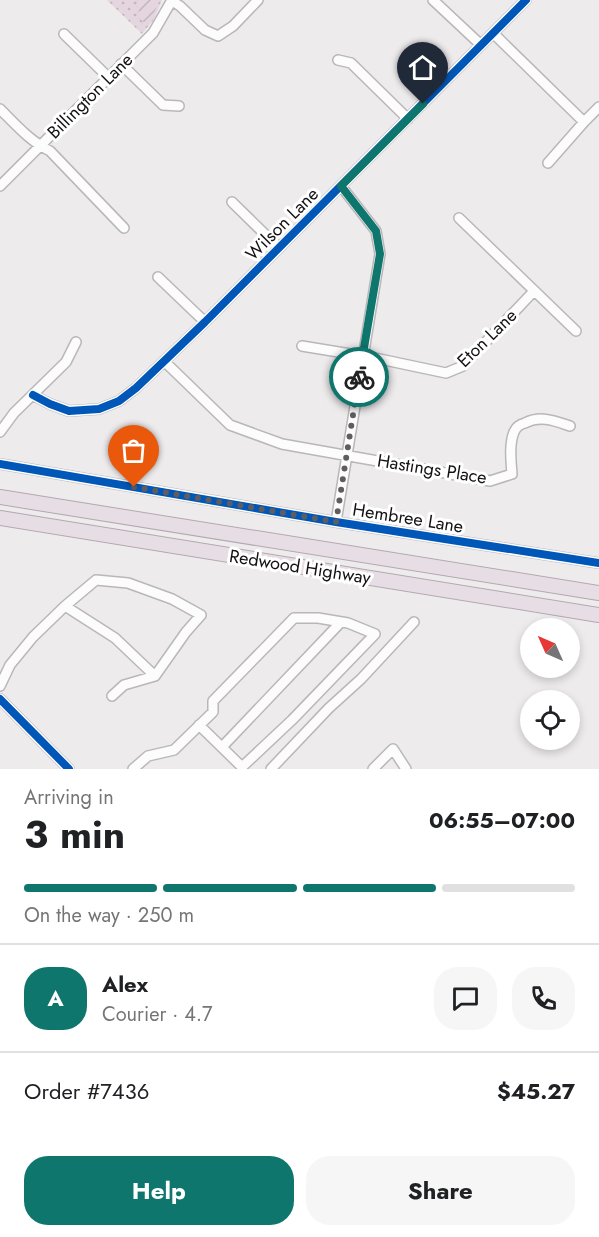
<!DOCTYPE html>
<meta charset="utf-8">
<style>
body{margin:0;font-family:Jost,sans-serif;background:#f6f6f6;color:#202124;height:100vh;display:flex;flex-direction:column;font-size:22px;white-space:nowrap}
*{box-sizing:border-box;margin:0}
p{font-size:20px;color:#757577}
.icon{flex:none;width:33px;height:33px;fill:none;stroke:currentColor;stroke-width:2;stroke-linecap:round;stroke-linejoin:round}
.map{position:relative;height:769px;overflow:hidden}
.side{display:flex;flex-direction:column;background:#fff;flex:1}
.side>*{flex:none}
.needle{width:39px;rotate:315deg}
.tools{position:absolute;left:520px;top:618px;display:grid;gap:12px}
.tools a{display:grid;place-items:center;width:60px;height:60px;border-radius:50%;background:#fff;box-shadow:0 3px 9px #0003;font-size:30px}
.pin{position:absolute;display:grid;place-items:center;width:51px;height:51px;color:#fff;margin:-62px -26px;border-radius:50% 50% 50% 0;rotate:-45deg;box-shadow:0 0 6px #0007}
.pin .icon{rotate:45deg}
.courier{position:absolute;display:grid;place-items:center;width:60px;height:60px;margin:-30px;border:4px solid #0f766e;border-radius:50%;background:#fff;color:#222;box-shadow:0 2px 8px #0007}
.summary em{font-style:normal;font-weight:700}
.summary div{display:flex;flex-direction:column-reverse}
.summary{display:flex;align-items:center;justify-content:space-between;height:102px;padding:0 24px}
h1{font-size:39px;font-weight:700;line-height:45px}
.bar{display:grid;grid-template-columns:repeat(4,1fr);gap:9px 6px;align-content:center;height:72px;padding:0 24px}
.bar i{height:8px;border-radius:4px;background:#e0e0e0}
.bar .active{background:#0f766e}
.bar p{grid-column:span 4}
.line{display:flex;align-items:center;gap:15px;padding:0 24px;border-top:2px solid #e0e0e0}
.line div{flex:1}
.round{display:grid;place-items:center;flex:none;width:63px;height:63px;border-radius:24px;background:#f6f6f6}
.action{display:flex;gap:12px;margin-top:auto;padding:12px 24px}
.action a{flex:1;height:69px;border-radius:24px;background:#0f766e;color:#fff;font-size:24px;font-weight:700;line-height:69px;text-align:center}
.action a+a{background:#f6f6f6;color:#202124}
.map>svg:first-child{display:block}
.grass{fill:url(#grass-dots)}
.garden{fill:url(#garden-furrows)}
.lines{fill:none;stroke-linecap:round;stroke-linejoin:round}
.minor-casing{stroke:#b9b7b9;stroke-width:12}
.highway-casing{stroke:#b4a8b0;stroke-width:16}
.path{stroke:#d5d4d5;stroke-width:1.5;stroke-dasharray:1.5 4.5;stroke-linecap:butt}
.minor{stroke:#fcfcfc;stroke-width:9}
.highway{stroke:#e7dde4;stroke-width:14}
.cycleway-casing{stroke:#fff;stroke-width:11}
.cycleway{stroke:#0057b8;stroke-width:8}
.done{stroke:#605d5f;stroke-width:6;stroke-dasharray:0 10.8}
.route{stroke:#0f766e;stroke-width:8}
.labels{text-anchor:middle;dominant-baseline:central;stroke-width:6;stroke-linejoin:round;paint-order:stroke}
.street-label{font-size:18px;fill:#131112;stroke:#fff}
</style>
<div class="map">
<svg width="599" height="769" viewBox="0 0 599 769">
<defs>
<pattern id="grass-dots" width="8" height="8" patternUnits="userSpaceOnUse" patternTransform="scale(1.5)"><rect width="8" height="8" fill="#e4d5df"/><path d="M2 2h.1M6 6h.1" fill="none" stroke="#c3b6be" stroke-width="1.8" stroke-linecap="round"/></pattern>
<pattern id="garden-furrows" width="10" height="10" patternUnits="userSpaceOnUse" patternTransform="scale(1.5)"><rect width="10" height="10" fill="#e4d5df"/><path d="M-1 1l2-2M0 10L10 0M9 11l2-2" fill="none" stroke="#c3b6be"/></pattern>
</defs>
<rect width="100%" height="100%" fill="#eeebed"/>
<path class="grass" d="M107,0h55l-8,19 -12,15z"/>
<path class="garden" d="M138,0h22l-10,21 -4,5 -7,-11z"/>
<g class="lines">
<g class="minor-casing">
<path id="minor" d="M433,0l48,45
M172,1l8,5 25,24 13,6 15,-10 25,-26
M493,33l91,89
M64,34l44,43
M338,60l13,3 57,56
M121,64l42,41 16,1
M0,109c16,16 30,32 50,42l74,77
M548,163l36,-41 15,-15
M0,186l153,-153 19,-33
M232,202l47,46
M459,218l117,113
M158,277l47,45
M302,346l73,12 71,15 17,-7 71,-75
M164,361l66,64 52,19 208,37 22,-7c-1,-13 -3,-30 2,-42 2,-5 7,-8 11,-9 16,-8 30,-2 45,3
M33,395l17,9 19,7 30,-2 20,-8 17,-13 69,-66 321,-322
M0,432l14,-19 52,-51 10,-20
M0,464l336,58 263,41
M336,522l44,-268 -4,-23 -35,-45
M0,686l10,-21 23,-28 32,-31 31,-26 32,3 44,16 29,16 -15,17 -31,44 -40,-38 -50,-32
M112,696l12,-11 31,-9
M0,699l69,70
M222,747l119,-125
M133,769l15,-13 26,-6 39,-38v-11l81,-83h24l30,5 27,11 -83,86 -50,47 -43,-42
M271,769l58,-61 32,-29 53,-57
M373,769l20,-20 13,20"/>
</g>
<g class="highway-casing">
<path id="highway" d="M0,497l599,96
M0,518l599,97"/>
</g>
<path class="path" d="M137,0v14l7,13"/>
<use href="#minor" class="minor"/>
<use href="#highway" class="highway"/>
<g class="cycleway-casing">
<path id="cycleway" d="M33,395l17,9 19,7 30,-2 20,-8 17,-13 69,-66 321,-322
M0,464l336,58 263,41
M0,699l69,70"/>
</g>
<use href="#cycleway" class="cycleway"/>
</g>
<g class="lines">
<path class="done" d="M134,487l202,35 23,-145"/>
<path class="route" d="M359,377l21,-123 -4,-23 -35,-45 82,-82"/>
</g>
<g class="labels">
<g class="street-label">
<text transform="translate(90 96) rotate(-45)">Billington Lane</text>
<text transform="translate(282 224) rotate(-45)">Wilson Lane</text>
<text transform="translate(487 338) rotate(-44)">Eton Lane</text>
<text transform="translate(432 469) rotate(9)">Hastings Place</text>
<text transform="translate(408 518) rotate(9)">Hembree Lane</text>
<text transform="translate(300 567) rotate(9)">Redwood Highway</text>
</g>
</g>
</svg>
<div class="tools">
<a><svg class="needle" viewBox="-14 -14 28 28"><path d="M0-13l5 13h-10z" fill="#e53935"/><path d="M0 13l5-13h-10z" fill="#757577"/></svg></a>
<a><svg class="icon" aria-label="locate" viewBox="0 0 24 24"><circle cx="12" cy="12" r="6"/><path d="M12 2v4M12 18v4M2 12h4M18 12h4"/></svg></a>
</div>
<div class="pin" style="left:134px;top:487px;background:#ea580c"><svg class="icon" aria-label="bag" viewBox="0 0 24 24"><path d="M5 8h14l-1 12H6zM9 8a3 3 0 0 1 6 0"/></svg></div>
<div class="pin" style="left:423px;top:104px;background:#1f2937"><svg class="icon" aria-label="home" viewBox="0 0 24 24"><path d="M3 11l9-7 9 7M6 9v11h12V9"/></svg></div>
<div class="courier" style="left:359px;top:377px"><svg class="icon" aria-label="bike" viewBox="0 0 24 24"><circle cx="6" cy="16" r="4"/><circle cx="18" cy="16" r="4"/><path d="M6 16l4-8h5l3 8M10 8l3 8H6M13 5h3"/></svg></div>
</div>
<section class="side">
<div class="summary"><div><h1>3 min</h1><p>Arriving in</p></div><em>06:55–07:00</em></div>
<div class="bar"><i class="active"></i><i class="active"></i><i class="active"></i><i></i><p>On the way · 250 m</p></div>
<div class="line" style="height:108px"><b class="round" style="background:#0f766e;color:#fff">A</b><div><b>Alex</b><p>Courier · 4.7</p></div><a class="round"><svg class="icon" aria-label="chat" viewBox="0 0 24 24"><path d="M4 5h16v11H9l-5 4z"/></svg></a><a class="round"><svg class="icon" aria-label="phone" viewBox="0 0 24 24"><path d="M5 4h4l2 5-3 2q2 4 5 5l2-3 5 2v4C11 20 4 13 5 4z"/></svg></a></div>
<div class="line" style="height:78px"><div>Order #7436</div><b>$45.27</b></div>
<div class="action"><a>Help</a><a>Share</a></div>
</section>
